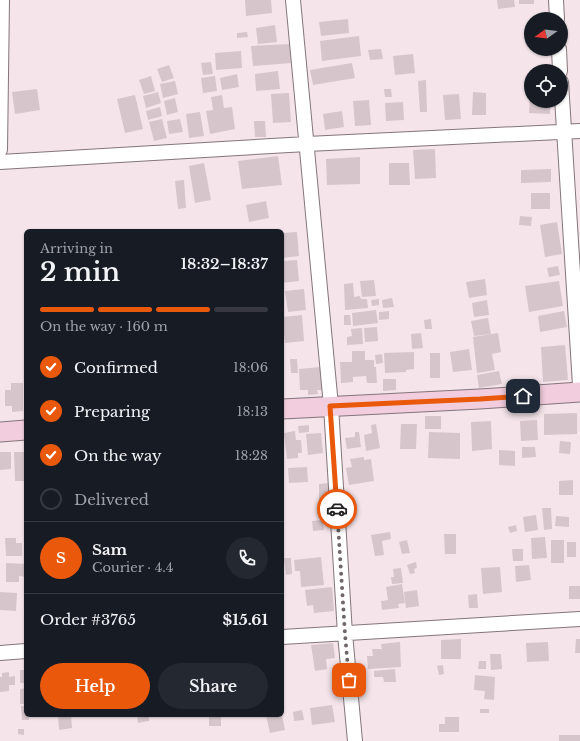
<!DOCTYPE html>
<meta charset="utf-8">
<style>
body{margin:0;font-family:"Libre Baskerville",serif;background:#242831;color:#f1f3f6;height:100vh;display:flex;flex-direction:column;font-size:15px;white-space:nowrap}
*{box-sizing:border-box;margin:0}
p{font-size:13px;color:#9ea1a6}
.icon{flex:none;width:22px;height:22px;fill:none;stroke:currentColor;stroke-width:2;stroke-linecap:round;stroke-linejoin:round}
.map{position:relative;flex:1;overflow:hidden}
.panel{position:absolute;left:24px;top:229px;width:260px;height:488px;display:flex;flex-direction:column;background:#171b24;border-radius:6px;box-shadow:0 1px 3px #0004}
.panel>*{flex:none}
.needle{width:26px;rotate:256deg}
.buttons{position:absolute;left:524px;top:12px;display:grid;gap:8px}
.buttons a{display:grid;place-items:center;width:44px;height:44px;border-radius:50%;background:#171b24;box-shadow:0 1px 3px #0004;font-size:20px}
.pin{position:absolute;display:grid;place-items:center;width:34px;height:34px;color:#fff;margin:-17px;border-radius:8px;box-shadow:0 2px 6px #0006}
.courier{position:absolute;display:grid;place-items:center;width:40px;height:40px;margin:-20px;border:3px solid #ea580c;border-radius:50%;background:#fff;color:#222;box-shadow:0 1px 5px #0007}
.summary em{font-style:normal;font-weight:600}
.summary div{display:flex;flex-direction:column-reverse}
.summary{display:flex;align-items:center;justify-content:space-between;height:68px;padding:0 16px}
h1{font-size:26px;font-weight:600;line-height:30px}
.bar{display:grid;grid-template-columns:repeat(4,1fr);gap:6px 4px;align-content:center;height:48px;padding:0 16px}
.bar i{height:5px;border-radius:3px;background:#363941}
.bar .active{background:#ea580c}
.bar p{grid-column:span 4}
.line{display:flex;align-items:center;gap:10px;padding:0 16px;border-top:1px solid #363941}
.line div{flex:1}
.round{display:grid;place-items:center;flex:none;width:42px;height:42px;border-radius:21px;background:#242831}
ol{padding:0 16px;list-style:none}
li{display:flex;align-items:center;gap:12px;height:44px}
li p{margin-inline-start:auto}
li .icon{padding:4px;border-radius:50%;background:#ea580c;color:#fff;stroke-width:4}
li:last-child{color:#9ea1a6}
li i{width:22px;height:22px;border:2px solid #363941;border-radius:50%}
.action{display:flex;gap:8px;margin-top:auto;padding:8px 16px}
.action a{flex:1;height:46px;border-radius:24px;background:#ea580c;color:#fff;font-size:16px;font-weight:600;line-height:46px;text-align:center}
.action a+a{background:#242831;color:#f1f3f6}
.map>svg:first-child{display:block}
.building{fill:#d6c6cc}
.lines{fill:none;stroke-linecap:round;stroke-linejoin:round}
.minor-casing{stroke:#84757a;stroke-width:16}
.secondary-casing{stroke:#84757a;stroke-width:21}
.minor{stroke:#fff;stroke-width:14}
.secondary{stroke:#f1cdde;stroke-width:19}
.done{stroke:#6f6669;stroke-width:4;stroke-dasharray:0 7.2}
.route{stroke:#ea580c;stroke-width:5}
</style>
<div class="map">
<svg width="580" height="741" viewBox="0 0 580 741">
<rect width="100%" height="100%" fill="#f5e5eb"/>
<path class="building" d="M245,0h26l1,13 -26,3z
M497,0h17l1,7 -17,2z
M519,0h15v4h-15z
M348,19l1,14 -28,3 -2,-14z
M275,25l2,17 -19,2 -2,-16z
M247,32l1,5 -11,1v-5z
M359,36l2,20 -39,5 -2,-20z
M290,44l1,19 -38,3 -2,-20z
M381,49l2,10 -13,1 -2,-10z
M241,51l1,17 -26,2 -1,-17z
M413,54l2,19 -20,2 -2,-19z
M211,62l2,12 -10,1 -2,-12z
M352,63l3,15 -42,7 -3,-15z
M169,65l5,13 -12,4 -5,-13z
M278,71l2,18 -24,2 -1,-17z
M237,74l2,13 -17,3 -2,-12z
M151,76l4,15 -11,3 -5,-14z
M215,76l2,15 -14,2 -2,-15z
M426,80l1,32h-7l-2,-31z
M175,81l3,13 -15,4 -3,-14z
M37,89l3,21 -25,4 -3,-22z
M384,89h7l1,8h-7z
M158,92l3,11 -15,5 -3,-12z
M473,92l13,1v22h-14z
M289,93l2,29 -18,1 -2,-29z
M459,94l2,25 -16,1 -2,-25z
M135,95l8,34 -18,4 -8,-34z
M222,95l2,13 8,-1 3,22 -25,5 -4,-23 7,-1 -2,-13z
M175,98l3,14 -11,3 -3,-14z
M530,98h1v3h19v13l-21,-1z
M369,100l2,25 -16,1 -2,-25z
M403,102l1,18 -18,1 -1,-18z
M160,107l2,9 -14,4 -2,-9z
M342,111l2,16 -19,3 -2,-16z
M200,112l4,24 -15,2 -3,-24z
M162,119l5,19 -13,3 -5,-19z
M180,119l3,13 -14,2 -2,-13z
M254,121h11l1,16h-11z
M435,149l1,29 -21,1 -2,-29z
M278,156l4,29 -40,4 -4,-28z
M360,157v27l-33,1 -1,-26z
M204,163l7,37 -16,3 -6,-37z
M389,163h20l1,22h-21z
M551,169v13l-30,1v-13z
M184,180l2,28 -8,1 -3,-28z
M531,193h19v16h-19z
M266,201l3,17 -20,4 -3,-17z
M520,216l12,1 -1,9 -12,-1z
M557,222l5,32 -17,3 -5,-32z
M297,232l2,24 -17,2v-25z
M297,260l2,21 -17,2 1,-22z
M558,266l2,9 -11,2 -2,-9z
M485,279l2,16 -18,3 -3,-16z
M374,280l2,16 -14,1 -2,-16z
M559,281l4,25 -34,6 -4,-26z
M353,283l1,14 6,-1 1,3h6l1,9 -23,2 -1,-26z
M304,289l2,21 -18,2 -3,-21z
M392,298l2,9 -11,1 -1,-8z
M379,299v6l-7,1 -1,-6z
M487,300l2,15 -15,2 -2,-14z
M376,310l2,13 -25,3 -1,-13z
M389,311v8l-10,1v-8z
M564,311l3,16 -27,5 -2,-16z
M302,315l2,26 -19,2 -3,-26z
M344,315h6l1,10h-7z
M488,318l3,16 -17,2 -3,-15z
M431,319l1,10h-7l-1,-9z
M377,327l1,14 -13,1 -1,-14z
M362,328l1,16 -16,1v-8l5,-1 -1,-7z
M421,333l2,15 -11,1 -1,-15z
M498,333l3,19 -9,2 3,16 -18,3 -4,-36z
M565,345l3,35 -25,2 -2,-35z
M469,349l3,21 -19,2 -3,-20z
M352,351h13v9h9v7h2l1,16h-10l-1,-7 -13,1v5l-12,1 -1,-21h12z
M414,352v17l-8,1v2l-21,1 -1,-20z
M430,353h10v25h-10z
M382,354l1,9 -7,1 -1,-9z
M290,359h7l1,14h-7z
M320,367l2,23h-5l1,4 -10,1v-5h-8l-1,-21z
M499,371l3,13 -23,4 -2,-13z
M383,379h13v11l-13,1z
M11,383h12v28l-11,1v-6h-7v-16h6z
M577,413v21l-33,1v-21z
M425,416h16v13h-16z
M537,420l1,20 -17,1 -1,-20z
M491,421l1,28 -20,2 -1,-29z
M376,424l4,24 -14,3 -2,-16 8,-2 -1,-8z
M401,424h16l-1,25h-16z
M309,425v7l-10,1 -1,-7z
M295,431l1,9h5l1,13h-4v5l-11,1 -3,-26z
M355,432h4l2,15 -14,2 -2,-11 10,-1z
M429,432l31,1v26l-32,-1z
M321,433l2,20 -15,2 -2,-21z
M560,441l11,1 -1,12 -11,-1z
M522,447h13l1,10 -14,1z
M499,450l16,1v15l-16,-1z
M0,452h11v17l-11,1z
M14,452h12v29h-11z
M364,457v3l7,-1 3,22 -25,4 -3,-17 6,-1 -2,-8z
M307,467l1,15 -19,1 -1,-15z
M573,480v15h-14v-14z
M331,483l1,16 -13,1v-16z
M542,508h9l1,21 -8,1z
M536,515l2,15 -13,2 -2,-15z
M556,516l13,1v10l-14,-1z
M323,520l1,10 -11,1 -1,-10z
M516,525l1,6 -7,2 -2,-6z
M390,532l1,7 -9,2 2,14 -9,1 -4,-21z
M444,534h12v20h-11z
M545,537l2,21 -15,1 -1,-21z
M5,538h11v5h6v13h-16z
M407,540l3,13 -8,1 -3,-12z
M551,540h13v23h-13z
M567,542h9v15h-9z
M512,549h11v12h-10z
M321,557l3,28 -23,2 -1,-16h-5l-1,-11z
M284,558h7l1,16 -6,1z
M416,562l1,6 -3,1 1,4 -5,1 -3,-9z
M6,563l20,1v13l-7,-1v6h-13z
M529,565l2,15 -15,2 -1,-16z
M500,567l2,25 -19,2 -2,-26z
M401,568l2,15 -11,1 -1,-7h3l-1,-8z
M402,584l3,19 -7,1 1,4 -17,2 -1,-9 7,-1 -2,-13z
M569,586h11v13h-11z
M332,587l2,24 -20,2 -1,-8 -6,1 -2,-16z
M417,590l2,16 -13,2 -2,-16z
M0,592l17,1 -1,18 -16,-1z
M477,594l1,14h-9l-1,-13z
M461,639v20h-20v-19z
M576,639h4v14h-5z
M400,642l1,25 -33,2 -1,-13h6l-1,-7h10l-1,-5z
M548,642l1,19 -22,1 -1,-19z
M333,643l2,15 -9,1 1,10 -12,2 -4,-26z
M490,654h11l1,15 -11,1z
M479,661h7v8h-8z
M443,665l1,9 -5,1 -2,-9z
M395,669l1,13h-12l-1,-5h-9v-6z
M20,670h6v13h-6z
M9,672v5l6,-1v9h-6v6l-9,1v-15h2v-4z
M475,675l20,2 -1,23 -10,-1 1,-8 -11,-1z
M26,688v16h-6v-15z
M332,705l3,17 -23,3 -2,-17z
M21,706h5v9h3v5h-7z
M480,709h9v4h-9z
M302,710l2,10 -10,1 -1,-9z
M58,715h13l1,13 -13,2z
M137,715h12v6l-11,2z
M209,715h12v11h-12z
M266,715h16l3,15 -15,3z
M445,717h14v15h-20v-8h6z
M18,729h6v6l-6,-1z
M559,735h21v6h-21z"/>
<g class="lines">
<g class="minor-casing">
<path id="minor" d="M293,0l38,406 14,228 10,107
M556,0l1,19
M559,49l1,22
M561,82l19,303
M0,150l2,-150
M0,162l307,-18 273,-13
M282,637l298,-18
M0,653l26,-2"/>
</g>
<g class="secondary-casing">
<path id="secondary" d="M282,409l198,-10 100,-7
M0,432l26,-2"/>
</g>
<use href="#minor" class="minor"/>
<use href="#secondary" class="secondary"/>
</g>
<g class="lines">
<path class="done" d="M337,509l8,125 4,46"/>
<path class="route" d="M337,509l-7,-103 150,-7 43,-3"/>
</g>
</svg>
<div class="buttons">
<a><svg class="needle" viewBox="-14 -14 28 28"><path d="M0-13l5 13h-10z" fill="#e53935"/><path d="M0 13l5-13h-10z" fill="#9ea1a6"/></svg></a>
<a><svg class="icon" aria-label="locate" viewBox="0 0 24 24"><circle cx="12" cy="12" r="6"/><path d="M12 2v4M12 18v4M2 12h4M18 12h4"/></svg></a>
</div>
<div class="pin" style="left:349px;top:680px;background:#ea580c"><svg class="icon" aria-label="bag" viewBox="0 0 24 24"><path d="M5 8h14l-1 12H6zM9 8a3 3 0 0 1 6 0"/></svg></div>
<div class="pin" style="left:523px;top:396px;background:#1f2937"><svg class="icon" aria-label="home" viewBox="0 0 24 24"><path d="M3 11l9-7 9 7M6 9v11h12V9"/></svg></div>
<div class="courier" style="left:337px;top:509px"><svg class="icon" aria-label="car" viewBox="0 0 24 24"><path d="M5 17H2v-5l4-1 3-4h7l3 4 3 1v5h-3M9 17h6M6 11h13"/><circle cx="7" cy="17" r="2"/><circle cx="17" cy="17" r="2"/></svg></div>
<section class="panel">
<div class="summary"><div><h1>2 min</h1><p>Arriving in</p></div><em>18:32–18:37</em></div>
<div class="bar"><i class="active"></i><i class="active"></i><i class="active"></i><i></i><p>On the way · 160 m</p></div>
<ol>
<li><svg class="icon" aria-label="check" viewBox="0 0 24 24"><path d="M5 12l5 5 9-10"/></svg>Confirmed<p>18:06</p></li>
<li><svg class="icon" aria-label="check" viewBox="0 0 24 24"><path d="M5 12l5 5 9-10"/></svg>Preparing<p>18:13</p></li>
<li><svg class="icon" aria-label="check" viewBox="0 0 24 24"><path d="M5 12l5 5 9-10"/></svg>On the way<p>18:28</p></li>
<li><i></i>Delivered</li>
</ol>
<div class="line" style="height:72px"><b class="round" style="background:#ea580c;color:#fff">S</b><div><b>Sam</b><p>Courier · 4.4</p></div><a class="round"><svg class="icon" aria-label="phone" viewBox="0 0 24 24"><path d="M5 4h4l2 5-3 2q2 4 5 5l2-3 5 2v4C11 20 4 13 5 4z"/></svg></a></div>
<div class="line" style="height:52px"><div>Order #3765</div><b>$15.61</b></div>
<div class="action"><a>Help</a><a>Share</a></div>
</section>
</div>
